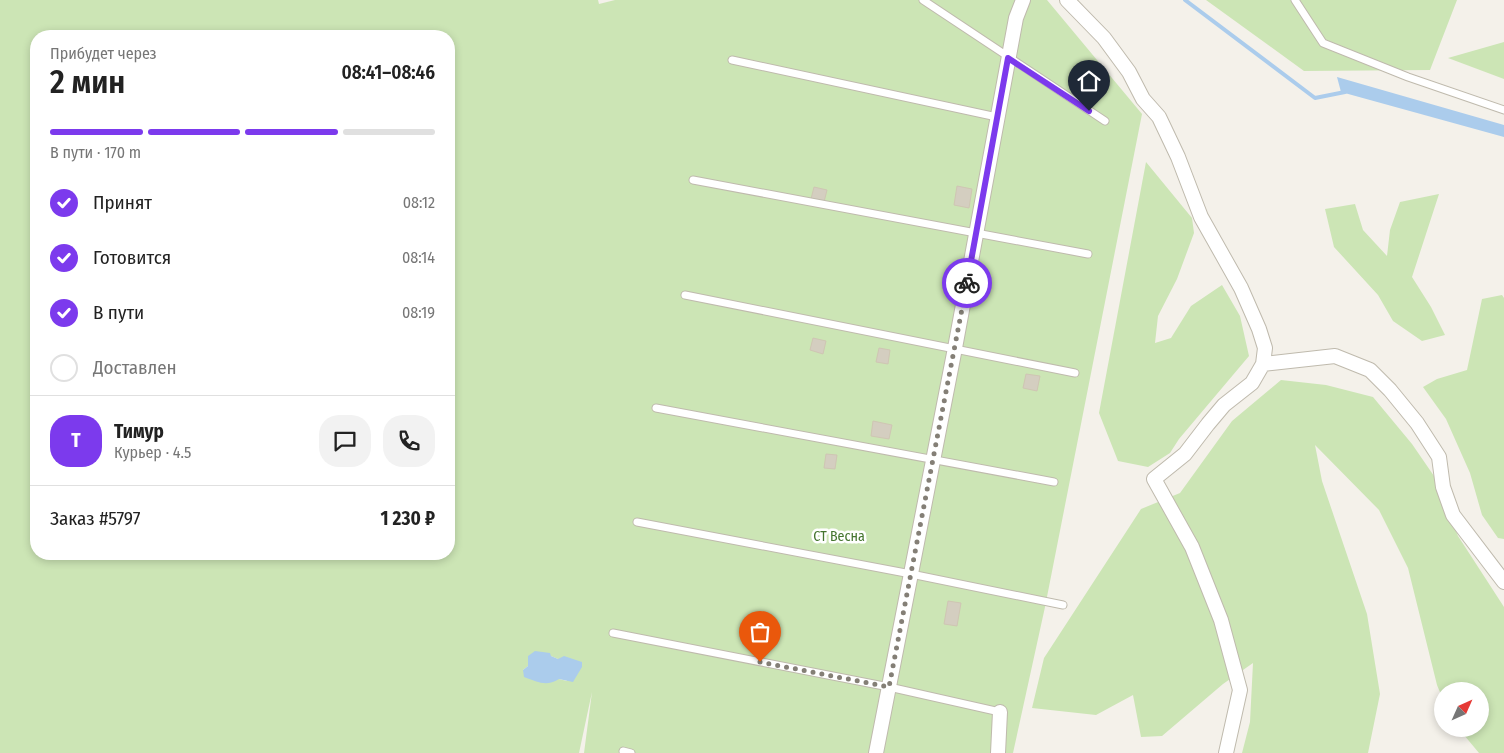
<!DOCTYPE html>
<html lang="ru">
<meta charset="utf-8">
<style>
body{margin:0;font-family:"Fira Sans Condensed",sans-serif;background:#f2f2f2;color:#222;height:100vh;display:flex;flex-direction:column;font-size:19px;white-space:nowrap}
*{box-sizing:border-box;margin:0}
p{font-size:16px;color:#767676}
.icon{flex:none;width:28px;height:28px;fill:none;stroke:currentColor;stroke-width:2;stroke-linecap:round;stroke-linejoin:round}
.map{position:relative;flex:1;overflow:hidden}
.side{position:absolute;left:30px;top:30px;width:425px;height:530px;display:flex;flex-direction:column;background:#fff;border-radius:20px;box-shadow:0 2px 8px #0003}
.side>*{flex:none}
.needle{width:32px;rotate:45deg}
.fabs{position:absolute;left:1434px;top:682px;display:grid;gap:10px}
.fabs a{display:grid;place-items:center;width:55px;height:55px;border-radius:50%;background:#fff;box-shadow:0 2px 8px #0003;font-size:25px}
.pin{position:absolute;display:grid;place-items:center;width:42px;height:42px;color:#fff;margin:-51px -21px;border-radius:50% 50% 50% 0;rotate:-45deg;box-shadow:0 0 5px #0007}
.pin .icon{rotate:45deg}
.courier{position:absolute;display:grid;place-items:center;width:50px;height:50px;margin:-25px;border:4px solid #7c3aed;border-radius:50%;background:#fff;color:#222;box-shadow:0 1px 6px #0007}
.head em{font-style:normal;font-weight:600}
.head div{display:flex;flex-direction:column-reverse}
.head{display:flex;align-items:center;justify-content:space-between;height:85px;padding:0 20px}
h1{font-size:32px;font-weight:600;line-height:38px}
.bar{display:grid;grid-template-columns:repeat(4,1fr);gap:8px 5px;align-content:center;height:60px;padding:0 20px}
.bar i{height:6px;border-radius:4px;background:#e0e0e0}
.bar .selected{background:#7c3aed}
.bar p{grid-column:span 4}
.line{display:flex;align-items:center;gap:12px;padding:0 20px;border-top:1px solid #e0e0e0}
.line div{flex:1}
.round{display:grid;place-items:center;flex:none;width:52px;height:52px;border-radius:20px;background:#f2f2f2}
ol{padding:0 20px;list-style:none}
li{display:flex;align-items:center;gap:15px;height:55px}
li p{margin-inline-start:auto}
li .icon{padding:5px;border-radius:50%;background:#7c3aed;color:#fff;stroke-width:4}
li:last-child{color:#767676}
li i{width:28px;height:28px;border:2px solid #e0e0e0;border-radius:50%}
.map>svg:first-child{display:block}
.green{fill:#cce5b5;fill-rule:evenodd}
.water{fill:#abccec}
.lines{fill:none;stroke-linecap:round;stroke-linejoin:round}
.stream{stroke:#abccec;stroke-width:4}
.building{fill:#d4cec0;stroke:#cfc6b3}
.service-casing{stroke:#bfbaad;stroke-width:9}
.minor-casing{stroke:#bfbaad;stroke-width:16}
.service{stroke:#fff;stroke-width:7}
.minor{stroke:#fff;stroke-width:14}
.done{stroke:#847f76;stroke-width:5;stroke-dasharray:0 9}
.route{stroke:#7c3aed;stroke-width:6}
.labels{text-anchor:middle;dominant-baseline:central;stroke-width:5;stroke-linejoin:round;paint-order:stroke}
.park-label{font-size:14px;fill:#45752f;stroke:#fff}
</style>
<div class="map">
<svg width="1504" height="753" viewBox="0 0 1504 753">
<rect width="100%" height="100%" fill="#f4f1ea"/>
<path class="green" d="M0,0h598l1,4 16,-4h432l95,114 -97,493 -32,146h-429l8,-61 -13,61h-579zM36,36h413v518h-413zM551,656l7,3 9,22 -44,-11 5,-4z
M1206,0h251l-27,70 -126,1z
M1504,42v37l-56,-21z
M1146,162l46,56 2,15 -17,46 -19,37 -3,27 16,-5 20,-32 31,-21 18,31 9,40 -70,83 -9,14 -22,14 -30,-6 -19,-48z
M1439,194l-27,83 19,30 14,28 -23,6 -29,-20 -15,-26 -44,-48 -9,-38 30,-5 8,26 24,26 3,-26 10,-28z
M1502,295l2,3v241l-6,-1 -16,-23 -12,-42 -24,-54 -23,-32 14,-8 30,-9 15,-71z
M1281,380l45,5 47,12 39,47 22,32 24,60 46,71v146h-25l-20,-24h21v-38h-38v6l-5,-12 -29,-117 -29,-58 -64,-65 7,36 45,133 13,80 -12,59h-126l8,-31 3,-59 -30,21 -61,52 -21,1 -8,-42 -37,20 -64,-7 12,-50 97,-149 39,-16 52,-72z"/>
<path class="water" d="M1337,77l167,48v12l-163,-45z
M535,651l15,2 1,3 7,3 6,-3 18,6v5l-9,15 -14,-3c-13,8 -21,3 -35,-2l-1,-7 5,-4v-10z"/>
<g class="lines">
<path class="stream" d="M1185,0l130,98 30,-6"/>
</g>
<path class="building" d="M957,186l15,3 -3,19 -15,-3z
M814,187l13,3 -3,12 -13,-3z
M813,338l13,3 -3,13 -13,-4z
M879,348l11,2 -2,14 -12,-2z
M1026,374l14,2 -3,15 -14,-3z
M873,421l19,4 -3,14 -18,-3z
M826,454l11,1 -2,14 -11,-1z
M948,601l13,2 -4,23 -13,-2z"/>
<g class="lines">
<g class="service-casing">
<path id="service" d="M923,0l182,121
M1295,0l28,43 85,34 96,33
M732,60l265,57
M693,180l395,74
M685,295l390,78
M656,408l398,74
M637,522l274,52 152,31
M613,633l276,54 111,25
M623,751l8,2"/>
</g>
<g class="minor-casing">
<path id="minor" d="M1067,0l37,38 25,34 14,27 16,18 19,40 23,60 40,71 18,41 6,19 -2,16 -11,19 -28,22 -16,19 -23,30 -31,25 38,68 29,73 19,70 -14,63
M1263,364l72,-8 35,14 20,20 27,33 22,34 4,30 10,28 51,67
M876,753l79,-405 61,-330 7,-18
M998,753l2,-41"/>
</g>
<use href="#service" class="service"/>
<use href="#minor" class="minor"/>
</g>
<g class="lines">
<path class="done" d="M760,662l129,25 78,-404"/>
<path class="route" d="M967,283l41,-225 81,53"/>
</g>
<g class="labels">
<g class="park-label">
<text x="839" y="536">СТ Весна</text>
</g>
</g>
</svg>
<div class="fabs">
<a><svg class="needle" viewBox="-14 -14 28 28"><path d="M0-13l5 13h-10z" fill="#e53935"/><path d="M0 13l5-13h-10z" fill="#767676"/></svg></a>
</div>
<div class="pin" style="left:760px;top:662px;background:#ea580c"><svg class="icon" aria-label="bag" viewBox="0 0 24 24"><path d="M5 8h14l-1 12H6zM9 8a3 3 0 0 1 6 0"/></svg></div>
<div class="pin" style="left:1089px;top:111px;background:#1f2937"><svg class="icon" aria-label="home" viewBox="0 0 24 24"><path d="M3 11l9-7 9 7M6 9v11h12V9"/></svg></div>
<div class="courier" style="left:967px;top:283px"><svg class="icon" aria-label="bike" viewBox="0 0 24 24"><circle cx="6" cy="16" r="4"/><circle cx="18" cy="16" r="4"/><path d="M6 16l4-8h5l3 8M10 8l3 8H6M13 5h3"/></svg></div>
<section class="side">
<div class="head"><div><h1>2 мин</h1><p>Прибудет через</p></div><em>08:41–08:46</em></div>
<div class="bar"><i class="selected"></i><i class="selected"></i><i class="selected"></i><i></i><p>В пути · 170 m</p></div>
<ol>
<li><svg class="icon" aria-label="check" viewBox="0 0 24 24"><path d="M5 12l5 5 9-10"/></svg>Принят<p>08:12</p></li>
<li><svg class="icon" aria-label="check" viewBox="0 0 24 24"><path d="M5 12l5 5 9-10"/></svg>Готовится<p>08:14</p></li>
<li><svg class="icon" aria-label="check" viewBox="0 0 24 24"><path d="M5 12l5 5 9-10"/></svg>В пути<p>08:19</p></li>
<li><i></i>Доставлен</li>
</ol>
<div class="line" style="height:90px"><b class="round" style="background:#7c3aed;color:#fff">Т</b><div><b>Тимур</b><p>Курьер · 4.5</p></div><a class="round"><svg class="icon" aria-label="chat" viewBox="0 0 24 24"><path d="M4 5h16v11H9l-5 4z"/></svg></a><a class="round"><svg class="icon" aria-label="phone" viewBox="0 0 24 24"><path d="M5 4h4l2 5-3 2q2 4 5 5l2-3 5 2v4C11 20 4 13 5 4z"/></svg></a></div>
<div class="line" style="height:65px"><div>Заказ #5797</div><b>1 230 ₽</b></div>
</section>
</div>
